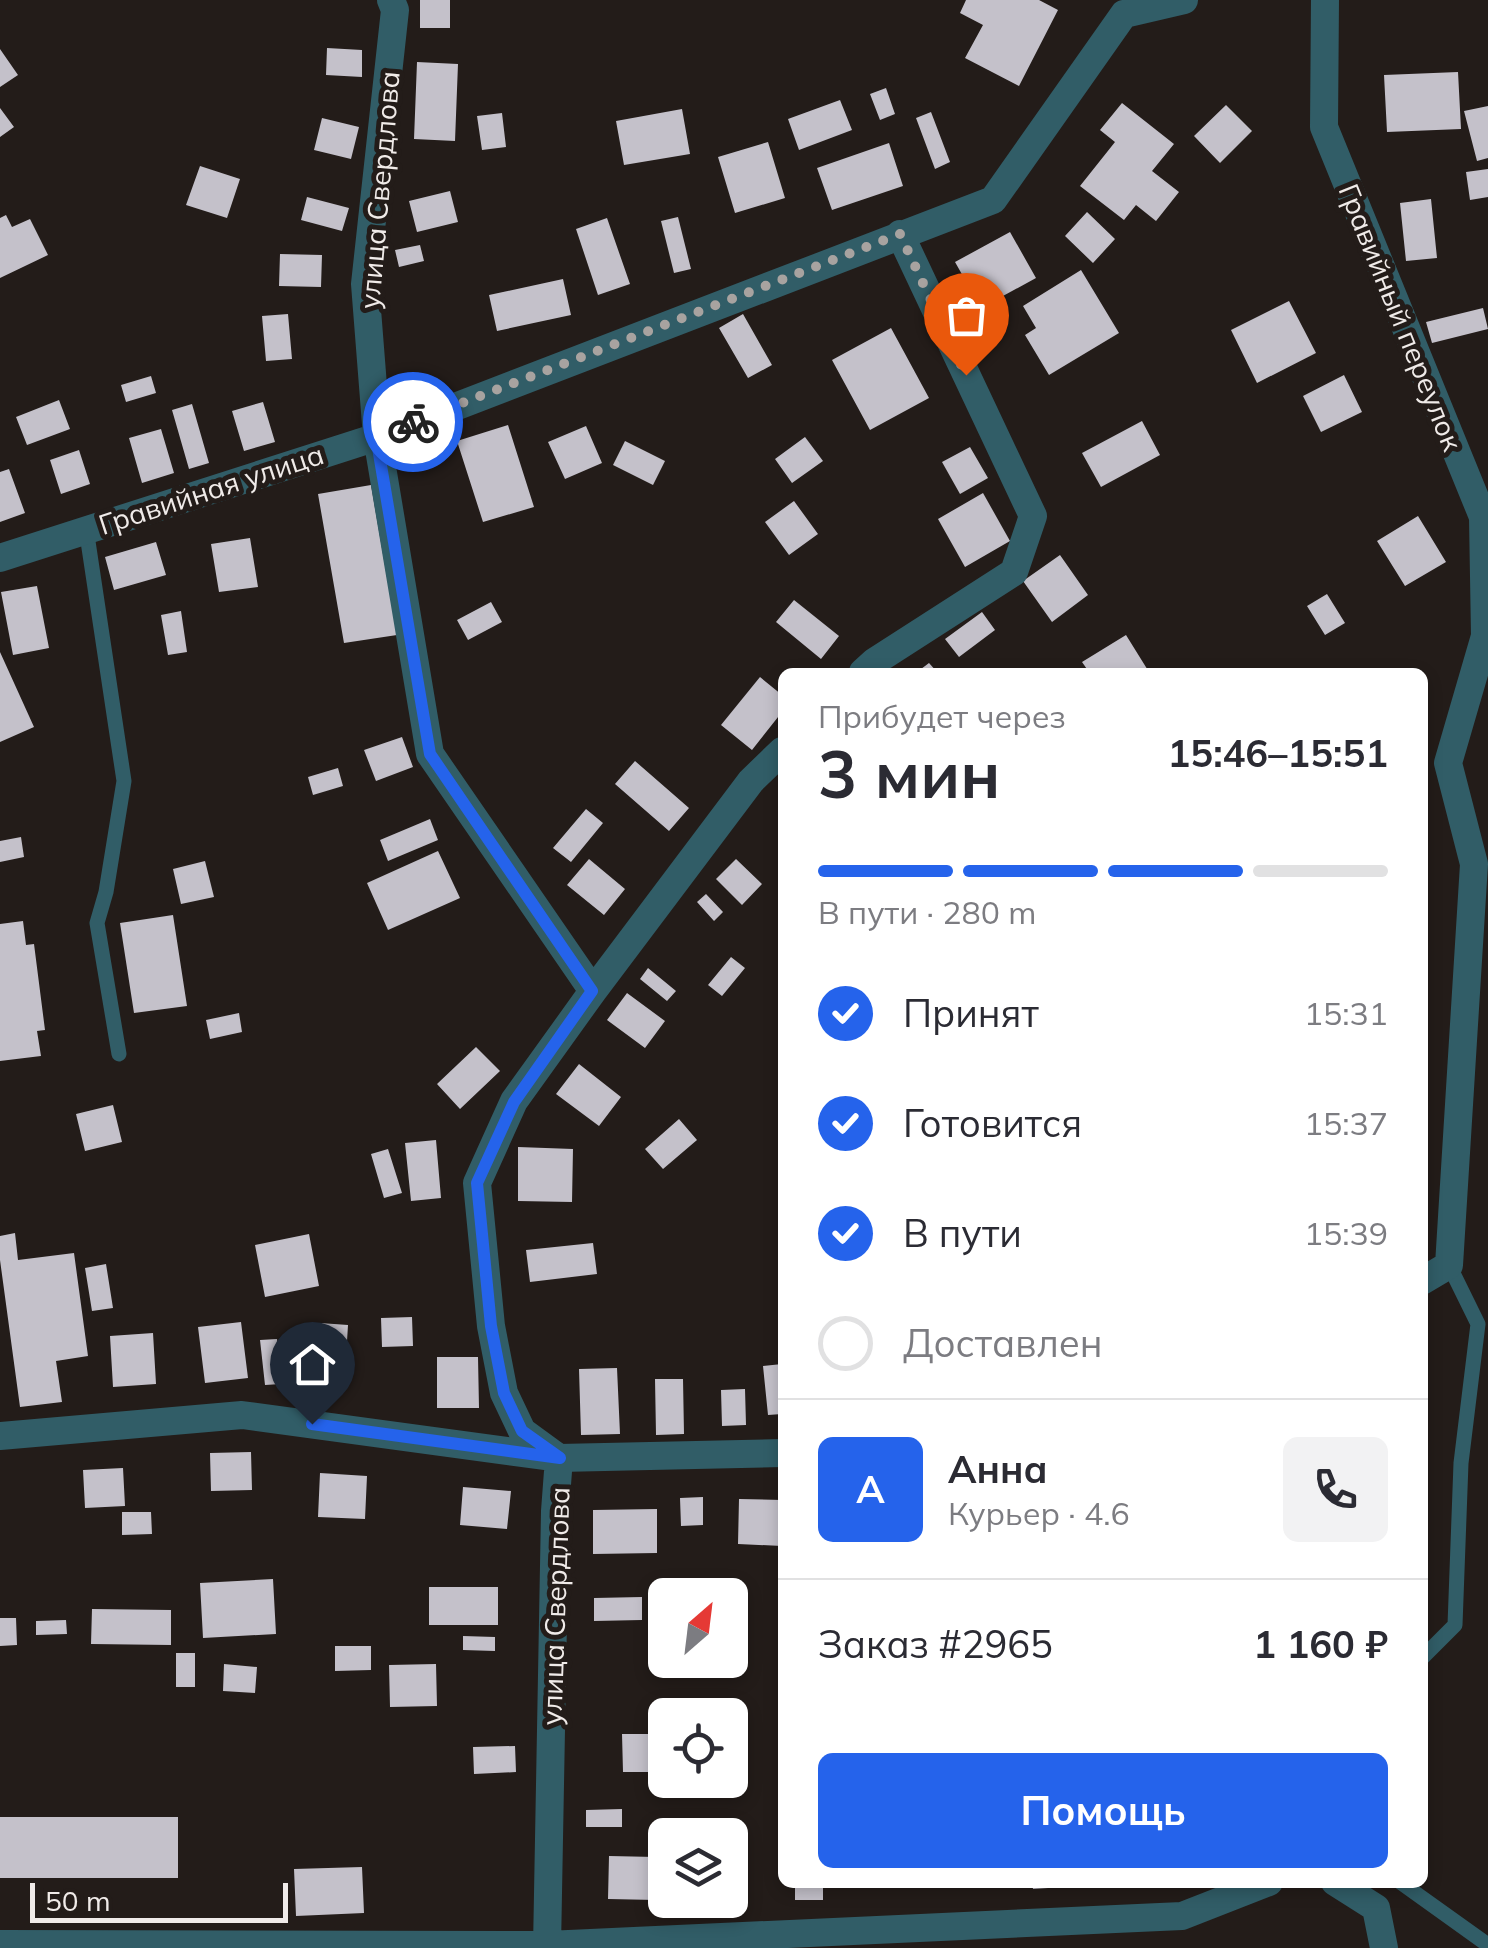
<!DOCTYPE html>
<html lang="ru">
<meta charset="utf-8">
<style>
body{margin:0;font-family:Mulish,sans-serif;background:#f2f2f3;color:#2b2b33;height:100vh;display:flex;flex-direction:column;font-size:38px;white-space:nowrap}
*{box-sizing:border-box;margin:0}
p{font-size:32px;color:#7c7c81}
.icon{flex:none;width:55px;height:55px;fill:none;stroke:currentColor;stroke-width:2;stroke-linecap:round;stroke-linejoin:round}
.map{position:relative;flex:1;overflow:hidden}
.details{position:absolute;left:778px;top:668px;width:650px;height:1220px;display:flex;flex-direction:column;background:#fff;border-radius:15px;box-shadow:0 5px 15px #0003}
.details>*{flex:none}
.needle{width:65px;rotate:28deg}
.buttons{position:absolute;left:648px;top:1578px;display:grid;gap:20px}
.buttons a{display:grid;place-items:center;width:100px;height:100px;border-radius:15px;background:#fff;box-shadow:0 5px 15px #0003;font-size:50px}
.scale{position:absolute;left:30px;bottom:25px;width:258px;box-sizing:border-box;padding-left:10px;border:5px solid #f0ebe9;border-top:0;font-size:28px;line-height:35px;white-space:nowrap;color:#f0ebe9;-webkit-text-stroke:8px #231c19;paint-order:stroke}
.pin{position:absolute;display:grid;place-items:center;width:85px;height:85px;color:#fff;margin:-102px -42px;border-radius:50% 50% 50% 0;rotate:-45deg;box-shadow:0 0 10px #0007}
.pin .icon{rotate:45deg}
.courier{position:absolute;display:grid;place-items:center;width:100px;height:100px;margin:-50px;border:8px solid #2563eb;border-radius:50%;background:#fff;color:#222;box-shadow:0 2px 12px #0007}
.head em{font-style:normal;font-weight:700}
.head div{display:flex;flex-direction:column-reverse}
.head{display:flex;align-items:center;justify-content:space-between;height:170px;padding:0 40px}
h1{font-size:65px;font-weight:700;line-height:75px}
.bar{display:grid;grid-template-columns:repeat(4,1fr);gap:15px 10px;align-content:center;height:120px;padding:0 40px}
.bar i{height:12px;border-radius:8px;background:#e1e1e2}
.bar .selected{background:#2563eb}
.bar p{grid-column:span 4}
.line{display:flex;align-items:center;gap:25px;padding:0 40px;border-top:2px solid #e1e1e2}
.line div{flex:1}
.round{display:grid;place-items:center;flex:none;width:105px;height:105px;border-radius:15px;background:#f2f2f3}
ol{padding:0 40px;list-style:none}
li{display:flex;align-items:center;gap:30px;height:110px}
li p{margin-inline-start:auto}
li .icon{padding:10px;border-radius:50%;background:#2563eb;color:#fff;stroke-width:4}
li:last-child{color:#7c7c81}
li i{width:55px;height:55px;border:5px solid #e1e1e2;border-radius:50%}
.button{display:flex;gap:20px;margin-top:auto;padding:20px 40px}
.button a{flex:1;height:115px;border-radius:15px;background:#2563eb;color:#fff;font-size:40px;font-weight:700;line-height:115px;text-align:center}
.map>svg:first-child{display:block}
.building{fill:#c4c1ca}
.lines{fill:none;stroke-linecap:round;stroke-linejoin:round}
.service{stroke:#315d67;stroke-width:15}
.minor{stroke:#315d67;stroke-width:28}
.done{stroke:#a8a3a0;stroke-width:10;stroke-dasharray:0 18}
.route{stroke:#2563eb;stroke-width:12}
.labels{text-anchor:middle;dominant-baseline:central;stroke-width:10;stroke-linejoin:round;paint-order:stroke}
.street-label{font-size:28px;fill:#f0ebe9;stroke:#231c19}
</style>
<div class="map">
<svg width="1488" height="1948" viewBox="0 0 1488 1948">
<rect width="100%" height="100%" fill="#231c19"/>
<path class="building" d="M420,0h30v28h-30z
M966,0h73l19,10 -39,76 -54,-28 18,-33 -23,-12z
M327,48l35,2v27l-36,-2z
M0,49l18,26 -18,12z
M417,62l41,2 -3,77 -41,-2z
M1458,72l3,57 -74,3 -3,-57z
M886,88l9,26 -15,6 -10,-26z
M840,100l12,30 -53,20 -11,-31z
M1122,103l52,41 -22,27 27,21 -23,29 -20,-16 -12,15 -44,-34 35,-44 -15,-12z
M1226,105l26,26 -32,32 -26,-27z
M1488,106v52l-11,3 -13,-50z
M0,108l14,19 -14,10z
M682,109l8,45 -66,11 -8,-44z
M931,112l19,50 -15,7 -19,-51z
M502,113l4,34 -24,3 -5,-34z
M322,118l37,9 -8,32 -37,-9z
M768,142l17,56 -50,15 -17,-56z
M889,143l14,43 -71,24 -15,-42z
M200,166l40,13 -13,39 -41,-13z
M1488,169v28l-18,3 -4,-28z
M450,191l8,31 -41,10 -8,-31z
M307,197l42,11 -7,23 -41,-11z
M1431,199l6,59 -31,3 -6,-58z
M1087,212l28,27 -22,24 -28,-27z
M6,215l6,12 18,-8 18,36 -48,23v-60z
M678,217l13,52 -17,4 -13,-52z
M607,218l23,66 -32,11 -22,-66z
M1010,232l26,46 -55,30 -26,-46z
M420,245l4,16 -25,6 -4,-17z
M280,254l42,1 -1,32 -42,-1z
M1081,270l38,63 -70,42 -24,-40 11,-7 -13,-22z
M563,279l8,36 -74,16 -8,-36z
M1289,301l27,52 -59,30 -26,-53z
M1483,308l5,21 -56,14 -6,-21z
M288,314l4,45 -26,2 -4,-45z
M743,314l29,51 -24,13 -29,-50z
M891,328l38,70 -59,32 -38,-70z
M1344,375l18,37 -41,20 -18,-36z
M151,376l5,17 -30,9 -5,-17z
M59,400l11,29 -43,16 -11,-28z
M263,402l12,40 -31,9 -12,-40z
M192,404l17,59 -20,6 -17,-59z
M1142,421l18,34 -59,32 -19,-34z
M508,425l26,82 -51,15 -26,-81z
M586,426l16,37 -37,16 -17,-37z
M161,429l13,44 -32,10 -13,-45z
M805,437l18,24 -31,22 -17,-24z
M625,441l40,20 -12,24 -40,-20z
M970,447l18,31 -28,16 -18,-32z
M79,450l11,34 -29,10 -11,-34z
M9,469l16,44 -25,9v-50z
M371,485l26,150 -53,8 -26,-149z
M983,493l27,48 -45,26 -27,-48z
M794,501l24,33 -29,21 -24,-33z
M1418,516l28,46 -41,24 -28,-45z
M250,538l8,49 -39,5 -8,-48z
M156,542l10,33 -52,15 -9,-33z
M1060,555l28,40 -36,27 -29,-41z
M37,586l12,62 -36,7 -12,-63z
M1327,594l18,29 -20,12 -18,-29z
M794,600l45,36 -18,23 -45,-37z
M491,602l11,20 -34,18 -11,-20z
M181,611l6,41 -19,3 -7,-40z
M982,612l13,18 -36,27 -14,-18z
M1126,635l23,37h-60l-7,-10z
M0,652l34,75 -34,15z
M929,663l8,9h-20z
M760,677l22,18v17l-30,38 -31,-25z
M402,737l11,30 -37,14 -12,-31z
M635,761l54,47 -20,23 -54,-47z
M338,768l5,18 -30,9 -5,-18z
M586,809l17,14 -32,39 -18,-14z
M430,819l8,21 -50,21 -8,-21z
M21,837l3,20 -24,5v-21z
M438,851l22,47 -72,32 -21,-47z
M589,859l36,30 -21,26 -37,-30z
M736,859l26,25 -20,21 -26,-26z
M205,861l9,36 -33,7 -8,-35z
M706,894l17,18 -9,9 -17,-19z
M173,915l14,91 -53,7 -14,-90z
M23,921l3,24 8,-1 11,86 -8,1 4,25 -41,5v-137z
M731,957l14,11 -23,28 -14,-11z
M648,968l28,23 -9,10 -27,-22z
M627,993l38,28 -20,27 -38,-28z
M239,1013l3,19 -32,7 -4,-19z
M476,1047l24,24 -40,38 -23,-25z
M579,1064l42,33 -22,29 -43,-32z
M113,1105l9,37 -37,9 -9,-37z
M679,1119l18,21 -34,29 -18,-20z
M436,1140l5,58 -30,3 -6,-58z
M518,1147l55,2 -1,53 -54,-1z
M388,1149l14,44 -18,5 -13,-44z
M15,1233l3,27 56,-7 14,103 -32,5 6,41 -42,5 -20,-147v-24z
M309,1234l10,52 -54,11 -10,-52z
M593,1243l4,31 -67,8 -4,-32z
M106,1264l7,44 -21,3 -7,-43z
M412,1317l1,29 -31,1 -1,-29z
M241,1322l7,56 -43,5 -7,-56z
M320,1323l28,2 -4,65 -28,-2z
M153,1333l3,51 -43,3 -3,-51z
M277,1339l4,45 -16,1 -5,-45z
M437,1357h41l1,51h-42z
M782,1364v50l-14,1 -5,-49z
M617,1368l3,66 -39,1 -2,-66z
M655,1379h28l1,55 -28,1z
M745,1389l1,36 -24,1 -1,-36z
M251,1452l1,38 -41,1 -1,-38z
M123,1468l2,38 -40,2 -2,-38z
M320,1473l47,3 -2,43 -47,-2z
M463,1487l48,4 -4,38 -47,-4z
M703,1497v28l-22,1 -1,-28z
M739,1499l43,1v46l-44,-2z
M657,1509v44l-64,1v-44z
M122,1512h29l1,22 -30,1z
M273,1579l3,55 -73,4 -3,-55z
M429,1587h69v38h-69z
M642,1597v23l-48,1v-23z
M92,1609l79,1v35l-80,-1z
M0,1618h16l1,27 -17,1z
M66,1620l1,14 -31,1v-14z
M463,1636l32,1v14l-32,-1z
M335,1646h36v24l-36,1z
M176,1653h19v34h-19z
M224,1664l33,3 -2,26 -32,-2z
M436,1664l1,42 -47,1 -1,-42z
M622,1734h43v38h-42z
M515,1746l1,26 -42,2 -1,-27z
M622,1809v18h-36v-17z
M0,1817h178v61h-178z
M609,1856l47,1v43l-48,-1z
M362,1867l2,46 -68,3 -2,-47z
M795,1882h28v18h-28z
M1032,1882h30l1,5 -30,2z"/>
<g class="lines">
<path class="service" d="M86,528l38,253 -18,111 -9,31 22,131
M1422,1658l33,-33 6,-162 17,-139 -29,-59
M1400,1882l88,63"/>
<path class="minor" d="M391,0l4,10 -30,274 12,153 53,317 163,237 -79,110 -37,82 14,143 13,67 18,38 37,27 -4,53 -8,437
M1325,0l-1,127 159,390 2,119 -37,127 26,101 -25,401 -27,16
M0,558l377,-121 616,-237 131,-186 60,-14
M863,672l11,-10 140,-90 19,-56 -133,-282
M593,991l158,-210 31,-30
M0,1436l242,-21 317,43 223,-5
M1335,1882l41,26 8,40
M0,1944l547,1 635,-29 87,-34"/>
</g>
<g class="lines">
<path class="done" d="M413,422l487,-188 66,141"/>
<path class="route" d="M312,1424l248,34 -38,-27 -18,-38 -13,-67 -14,-143 37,-81 78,-111 -162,-237 -54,-318 37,-14"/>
</g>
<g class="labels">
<g class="street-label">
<text transform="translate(379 190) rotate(-85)">улица Свердлова</text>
<text transform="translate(1401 317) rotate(68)">Гравийный переулок</text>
<text transform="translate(211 489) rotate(-18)">Гравийная улица</text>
<text transform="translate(555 1606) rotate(-88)">улица Свердлова</text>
</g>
</g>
</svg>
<div class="buttons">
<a><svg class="needle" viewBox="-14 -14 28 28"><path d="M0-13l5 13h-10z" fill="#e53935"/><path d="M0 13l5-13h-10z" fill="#7c7c81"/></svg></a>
<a><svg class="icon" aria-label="locate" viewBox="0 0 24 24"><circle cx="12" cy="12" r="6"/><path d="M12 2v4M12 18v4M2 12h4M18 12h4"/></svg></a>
<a><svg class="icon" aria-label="layers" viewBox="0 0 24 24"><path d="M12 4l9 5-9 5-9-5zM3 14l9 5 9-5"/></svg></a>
</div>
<div class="scale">50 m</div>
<div class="pin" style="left:966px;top:375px;background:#ea580c"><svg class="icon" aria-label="bag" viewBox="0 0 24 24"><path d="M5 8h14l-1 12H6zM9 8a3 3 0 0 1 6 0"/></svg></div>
<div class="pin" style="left:312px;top:1424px;background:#1f2937"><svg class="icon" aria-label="home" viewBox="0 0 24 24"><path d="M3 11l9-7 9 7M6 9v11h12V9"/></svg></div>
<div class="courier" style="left:413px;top:422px"><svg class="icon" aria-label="bike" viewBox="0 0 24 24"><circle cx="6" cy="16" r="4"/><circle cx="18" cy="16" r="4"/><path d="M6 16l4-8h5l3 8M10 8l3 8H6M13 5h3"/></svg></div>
<section class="details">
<div class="head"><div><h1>3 мин</h1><p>Прибудет через</p></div><em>15:46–15:51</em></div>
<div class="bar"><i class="selected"></i><i class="selected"></i><i class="selected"></i><i></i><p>В пути · 280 m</p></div>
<ol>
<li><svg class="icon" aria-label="check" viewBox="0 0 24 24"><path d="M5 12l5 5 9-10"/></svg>Принят<p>15:31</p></li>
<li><svg class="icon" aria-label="check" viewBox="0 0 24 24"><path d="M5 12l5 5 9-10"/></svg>Готовится<p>15:37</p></li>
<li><svg class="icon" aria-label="check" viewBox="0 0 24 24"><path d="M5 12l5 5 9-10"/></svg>В пути<p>15:39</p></li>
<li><i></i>Доставлен</li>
</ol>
<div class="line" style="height:180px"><b class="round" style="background:#2563eb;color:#fff">А</b><div><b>Анна</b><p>Курьер · 4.6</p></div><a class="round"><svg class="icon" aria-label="phone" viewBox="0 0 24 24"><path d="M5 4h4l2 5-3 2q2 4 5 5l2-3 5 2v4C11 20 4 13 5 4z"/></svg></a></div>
<div class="line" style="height:130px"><div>Заказ #2965</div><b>1 160 ₽</b></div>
<div class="button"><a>Помощь</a></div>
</section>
</div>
